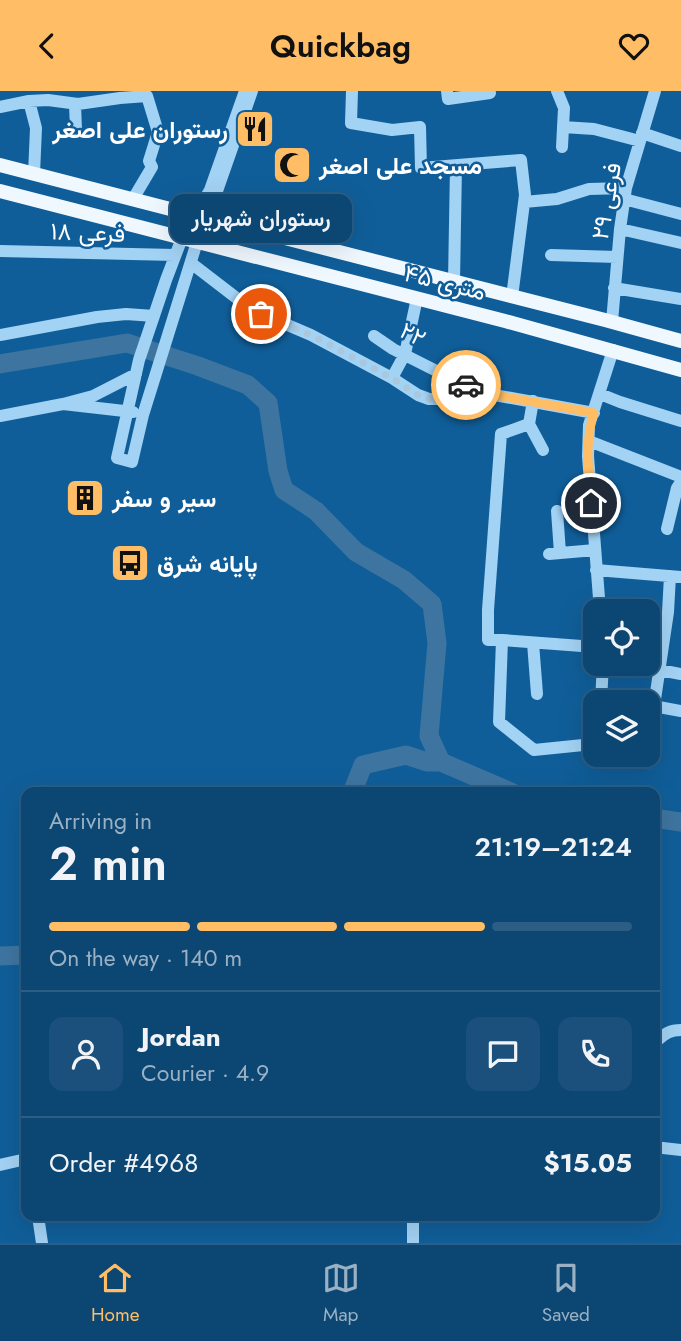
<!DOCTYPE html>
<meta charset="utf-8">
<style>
body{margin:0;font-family:Jost,Vazirmatn,sans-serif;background:#1a507b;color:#f1f3f6;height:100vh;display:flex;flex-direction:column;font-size:26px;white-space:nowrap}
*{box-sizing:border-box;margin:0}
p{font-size:23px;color:#9ab1c4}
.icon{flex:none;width:38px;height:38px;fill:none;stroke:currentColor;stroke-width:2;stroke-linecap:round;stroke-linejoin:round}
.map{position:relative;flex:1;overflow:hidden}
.panel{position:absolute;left:21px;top:696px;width:639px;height:434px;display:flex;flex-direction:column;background:#0c4673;border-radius:14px;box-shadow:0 7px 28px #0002,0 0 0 2px #2c5e85}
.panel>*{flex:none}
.tools{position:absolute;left:583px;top:508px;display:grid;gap:14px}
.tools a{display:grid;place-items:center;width:77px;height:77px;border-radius:14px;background:#0c4673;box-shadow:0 7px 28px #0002,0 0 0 2px #2c5e85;font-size:35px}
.pin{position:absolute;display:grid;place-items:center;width:60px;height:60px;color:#fff;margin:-30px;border:4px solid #fff;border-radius:50%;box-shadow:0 2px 7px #0007}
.courier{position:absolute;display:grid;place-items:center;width:70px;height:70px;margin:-35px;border:5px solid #ffbe65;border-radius:50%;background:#fff;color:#222;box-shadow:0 2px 9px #0007}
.bubble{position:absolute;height:49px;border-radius:14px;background:#0c4673;box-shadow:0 7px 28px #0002,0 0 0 2px #2c5e85;font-size:23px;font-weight:600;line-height:49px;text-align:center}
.summary em{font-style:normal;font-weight:600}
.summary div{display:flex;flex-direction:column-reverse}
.summary{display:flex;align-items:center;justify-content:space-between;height:119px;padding:0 28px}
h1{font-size:46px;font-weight:600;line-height:52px}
.bar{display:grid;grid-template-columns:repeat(4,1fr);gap:10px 7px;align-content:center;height:84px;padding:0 28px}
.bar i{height:9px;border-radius:5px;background:#2c5e85}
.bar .current{background:#ffbe65}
.bar p{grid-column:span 4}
.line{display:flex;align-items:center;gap:18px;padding:0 28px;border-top:2px solid #2c5e85}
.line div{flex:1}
.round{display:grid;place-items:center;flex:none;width:74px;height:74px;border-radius:14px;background:#1a507b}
header{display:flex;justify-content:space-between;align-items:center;height:91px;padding:0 28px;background:#ffbe65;color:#111;font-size:32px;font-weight:600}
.dock{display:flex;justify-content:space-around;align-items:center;height:98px;border-top:2px solid #2c5e85;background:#0c4673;font-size:19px;color:#9ab1c4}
.dock a{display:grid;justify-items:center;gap:4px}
.dock .current{color:#ffbe65}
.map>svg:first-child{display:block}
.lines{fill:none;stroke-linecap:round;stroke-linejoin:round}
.river{stroke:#3e75a0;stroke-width:19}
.minor{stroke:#a2d2f4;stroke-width:12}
.major{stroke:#eff7ff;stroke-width:14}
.done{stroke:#abc7db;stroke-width:7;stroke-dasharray:0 12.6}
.route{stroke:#ffbe65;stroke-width:9}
.labels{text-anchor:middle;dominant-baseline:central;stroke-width:5;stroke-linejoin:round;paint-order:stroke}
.poi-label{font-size:24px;font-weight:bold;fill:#fff;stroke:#105e99;text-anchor:start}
.street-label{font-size:24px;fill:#fff;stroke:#105e99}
</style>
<header><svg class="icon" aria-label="back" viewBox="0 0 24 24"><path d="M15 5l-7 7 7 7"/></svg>Quickbag<svg class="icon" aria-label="heart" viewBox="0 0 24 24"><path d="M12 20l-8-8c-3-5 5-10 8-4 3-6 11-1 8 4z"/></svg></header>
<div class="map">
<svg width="681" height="1152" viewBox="0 0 681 1152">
<rect width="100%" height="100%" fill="#105e99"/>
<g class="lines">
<path class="river" d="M0,273l127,-21 71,23 50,19 20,18 10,68 6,19 32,21 40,41 48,28 28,24 5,39 -8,93 12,26 72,31
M355,702l-1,-5 9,-23 43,-10 21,7h14
M654,727l27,4
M0,865l26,-1"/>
<path class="minor" d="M245,0l-35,99 -28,48 -16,42 -27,80 -22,98 15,4 11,-47 54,-173 20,-51 35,-100
M352,0l-1,32 41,7 28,-3 1,41 100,-8 4,35 -13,102
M447,0l1,8 42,-6
M557,0l7,17 -2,39
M29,10l7,27 -2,46
M75,13l1,26
M0,16l29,-6 19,-1 30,4 42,-6 27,-2
M563,36l31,2 46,12
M642,42l39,13
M133,108l19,-32 -3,-6 9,-29 -11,-36
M624,108l57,15
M524,111l33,-3 32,-10 37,-1
M620,138l61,14
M0,160l175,4
M551,164l66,2
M191,172l52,40 19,11 49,21 81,43 26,17 11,4h28l5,-15
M454,190l2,-115
M614,197l67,11
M612,231l8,-93 6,-41 29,-97
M0,244l97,-18 29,-3 28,2
M374,245l19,13 85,43 116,21
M392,287l13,-24 12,-56
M600,303l20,8 61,19
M533,310l-4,23 -28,10 -13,176v30h14l-3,82 35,28 59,-6 2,-8
M133,321l-70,-8 30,-8 43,-22
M0,325l63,-12
M529,333l14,26
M589,350l92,36
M557,420l3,42
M667,438l10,-41 4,-6
M549,463l46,-4
M596,479l85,7
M600,520l-12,-155 1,-31 24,-75
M502,549l93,7
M533,552l4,51
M660,579l21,4
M602,606l28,5
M601,611l2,-39
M648,614l33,6
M654,615l14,-94 2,-36
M654,952c10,-8 14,-13 27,-13
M654,1056l27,3
M0,1074l26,-6
M38,1125l4,27
M413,1152v-27"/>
<path class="major" d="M0,74l174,45 22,4 34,10 375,96 76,21
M0,100l505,130 176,49"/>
</g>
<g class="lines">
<path class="done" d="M261,223l50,21 81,43 26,17 11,4h28l6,-15 3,1"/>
<path class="route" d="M466,294l12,7 116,21c-10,29 -5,60 -3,90"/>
</g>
<defs>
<g id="restaurant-square" transform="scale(2.0125)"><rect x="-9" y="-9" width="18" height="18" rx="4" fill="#ffbe65" stroke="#105e99"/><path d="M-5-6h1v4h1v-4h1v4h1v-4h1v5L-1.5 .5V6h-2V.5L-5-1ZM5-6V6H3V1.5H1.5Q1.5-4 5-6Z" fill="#111"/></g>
<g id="mosque-square" transform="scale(2.0125)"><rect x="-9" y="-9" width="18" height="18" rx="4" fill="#ffbe65" stroke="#105e99"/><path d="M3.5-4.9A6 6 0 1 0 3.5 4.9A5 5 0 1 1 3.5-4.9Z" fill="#111"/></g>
<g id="building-square" transform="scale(2.0125)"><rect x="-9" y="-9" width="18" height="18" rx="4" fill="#ffbe65" stroke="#105e99"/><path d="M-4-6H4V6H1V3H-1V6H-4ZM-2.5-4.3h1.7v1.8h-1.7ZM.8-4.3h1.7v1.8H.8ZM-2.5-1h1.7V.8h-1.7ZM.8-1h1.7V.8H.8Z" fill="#111"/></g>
<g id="bus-square" transform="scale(2.0125)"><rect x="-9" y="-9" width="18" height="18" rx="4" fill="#ffbe65" stroke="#105e99"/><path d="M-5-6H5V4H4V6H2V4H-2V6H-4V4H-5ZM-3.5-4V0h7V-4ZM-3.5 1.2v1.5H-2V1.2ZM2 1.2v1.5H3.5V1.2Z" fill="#111"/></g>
</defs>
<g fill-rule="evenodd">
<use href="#restaurant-square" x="255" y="38"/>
<use href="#mosque-square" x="292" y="74"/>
<use href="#building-square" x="85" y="407"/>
<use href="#bus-square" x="130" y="472"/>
</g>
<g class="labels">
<g class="poi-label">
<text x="228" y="38" text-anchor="end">رستوران علی اصغر</text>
<text x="319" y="74">مسجد علی اصغر</text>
<text x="112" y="407">سیر و سفر</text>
<text x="157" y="472">پایانه شرق</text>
</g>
<g class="street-label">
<text transform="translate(606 110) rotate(-80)">فرعی ۲۹</text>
<text transform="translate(88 141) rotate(2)">فرعی ۱۸</text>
<text transform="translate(445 191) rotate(14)">۴۵ متری</text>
<text transform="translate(413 243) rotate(27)">۲۲</text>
</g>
</g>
</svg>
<div class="tools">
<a><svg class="icon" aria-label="locate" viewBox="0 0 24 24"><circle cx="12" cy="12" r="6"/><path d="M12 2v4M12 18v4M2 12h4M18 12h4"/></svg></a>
<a><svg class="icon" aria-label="layers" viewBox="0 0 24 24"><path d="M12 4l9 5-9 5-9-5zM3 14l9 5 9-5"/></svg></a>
</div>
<div class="pin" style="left:261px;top:223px;background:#ea580c"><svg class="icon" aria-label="bag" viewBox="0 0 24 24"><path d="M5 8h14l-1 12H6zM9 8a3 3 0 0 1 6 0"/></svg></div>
<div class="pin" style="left:591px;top:412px;background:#1f2937"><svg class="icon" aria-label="home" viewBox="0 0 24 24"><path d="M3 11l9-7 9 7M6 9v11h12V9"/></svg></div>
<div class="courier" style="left:466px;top:294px"><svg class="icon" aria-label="car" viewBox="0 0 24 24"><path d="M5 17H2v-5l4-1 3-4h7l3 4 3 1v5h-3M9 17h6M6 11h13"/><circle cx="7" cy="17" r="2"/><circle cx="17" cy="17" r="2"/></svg></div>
<div class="bubble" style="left:170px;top:103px;width:182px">رستوران شهریار</div>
<section class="panel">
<div class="summary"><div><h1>2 min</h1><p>Arriving in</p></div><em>21:19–21:24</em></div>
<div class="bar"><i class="current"></i><i class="current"></i><i class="current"></i><i></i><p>On the way · 140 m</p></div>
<div class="line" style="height:126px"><a class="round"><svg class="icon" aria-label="person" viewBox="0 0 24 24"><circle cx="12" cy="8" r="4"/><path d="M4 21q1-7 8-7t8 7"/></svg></a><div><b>Jordan</b><p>Courier · 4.9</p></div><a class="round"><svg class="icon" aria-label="chat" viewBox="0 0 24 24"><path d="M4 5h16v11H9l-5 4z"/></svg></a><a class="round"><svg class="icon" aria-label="phone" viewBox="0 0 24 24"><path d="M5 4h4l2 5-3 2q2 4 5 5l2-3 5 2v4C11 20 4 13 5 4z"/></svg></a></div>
<div class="line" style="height:91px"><div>Order #4968</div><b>$15.05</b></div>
</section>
</div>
<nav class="dock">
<a class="current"><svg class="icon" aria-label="home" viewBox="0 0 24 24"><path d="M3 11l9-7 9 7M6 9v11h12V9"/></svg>Home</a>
<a><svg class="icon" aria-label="map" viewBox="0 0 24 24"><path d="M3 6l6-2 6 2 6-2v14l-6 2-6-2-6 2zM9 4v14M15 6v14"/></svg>Map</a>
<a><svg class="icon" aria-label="saved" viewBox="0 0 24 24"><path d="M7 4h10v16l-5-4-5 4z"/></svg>Saved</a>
</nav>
